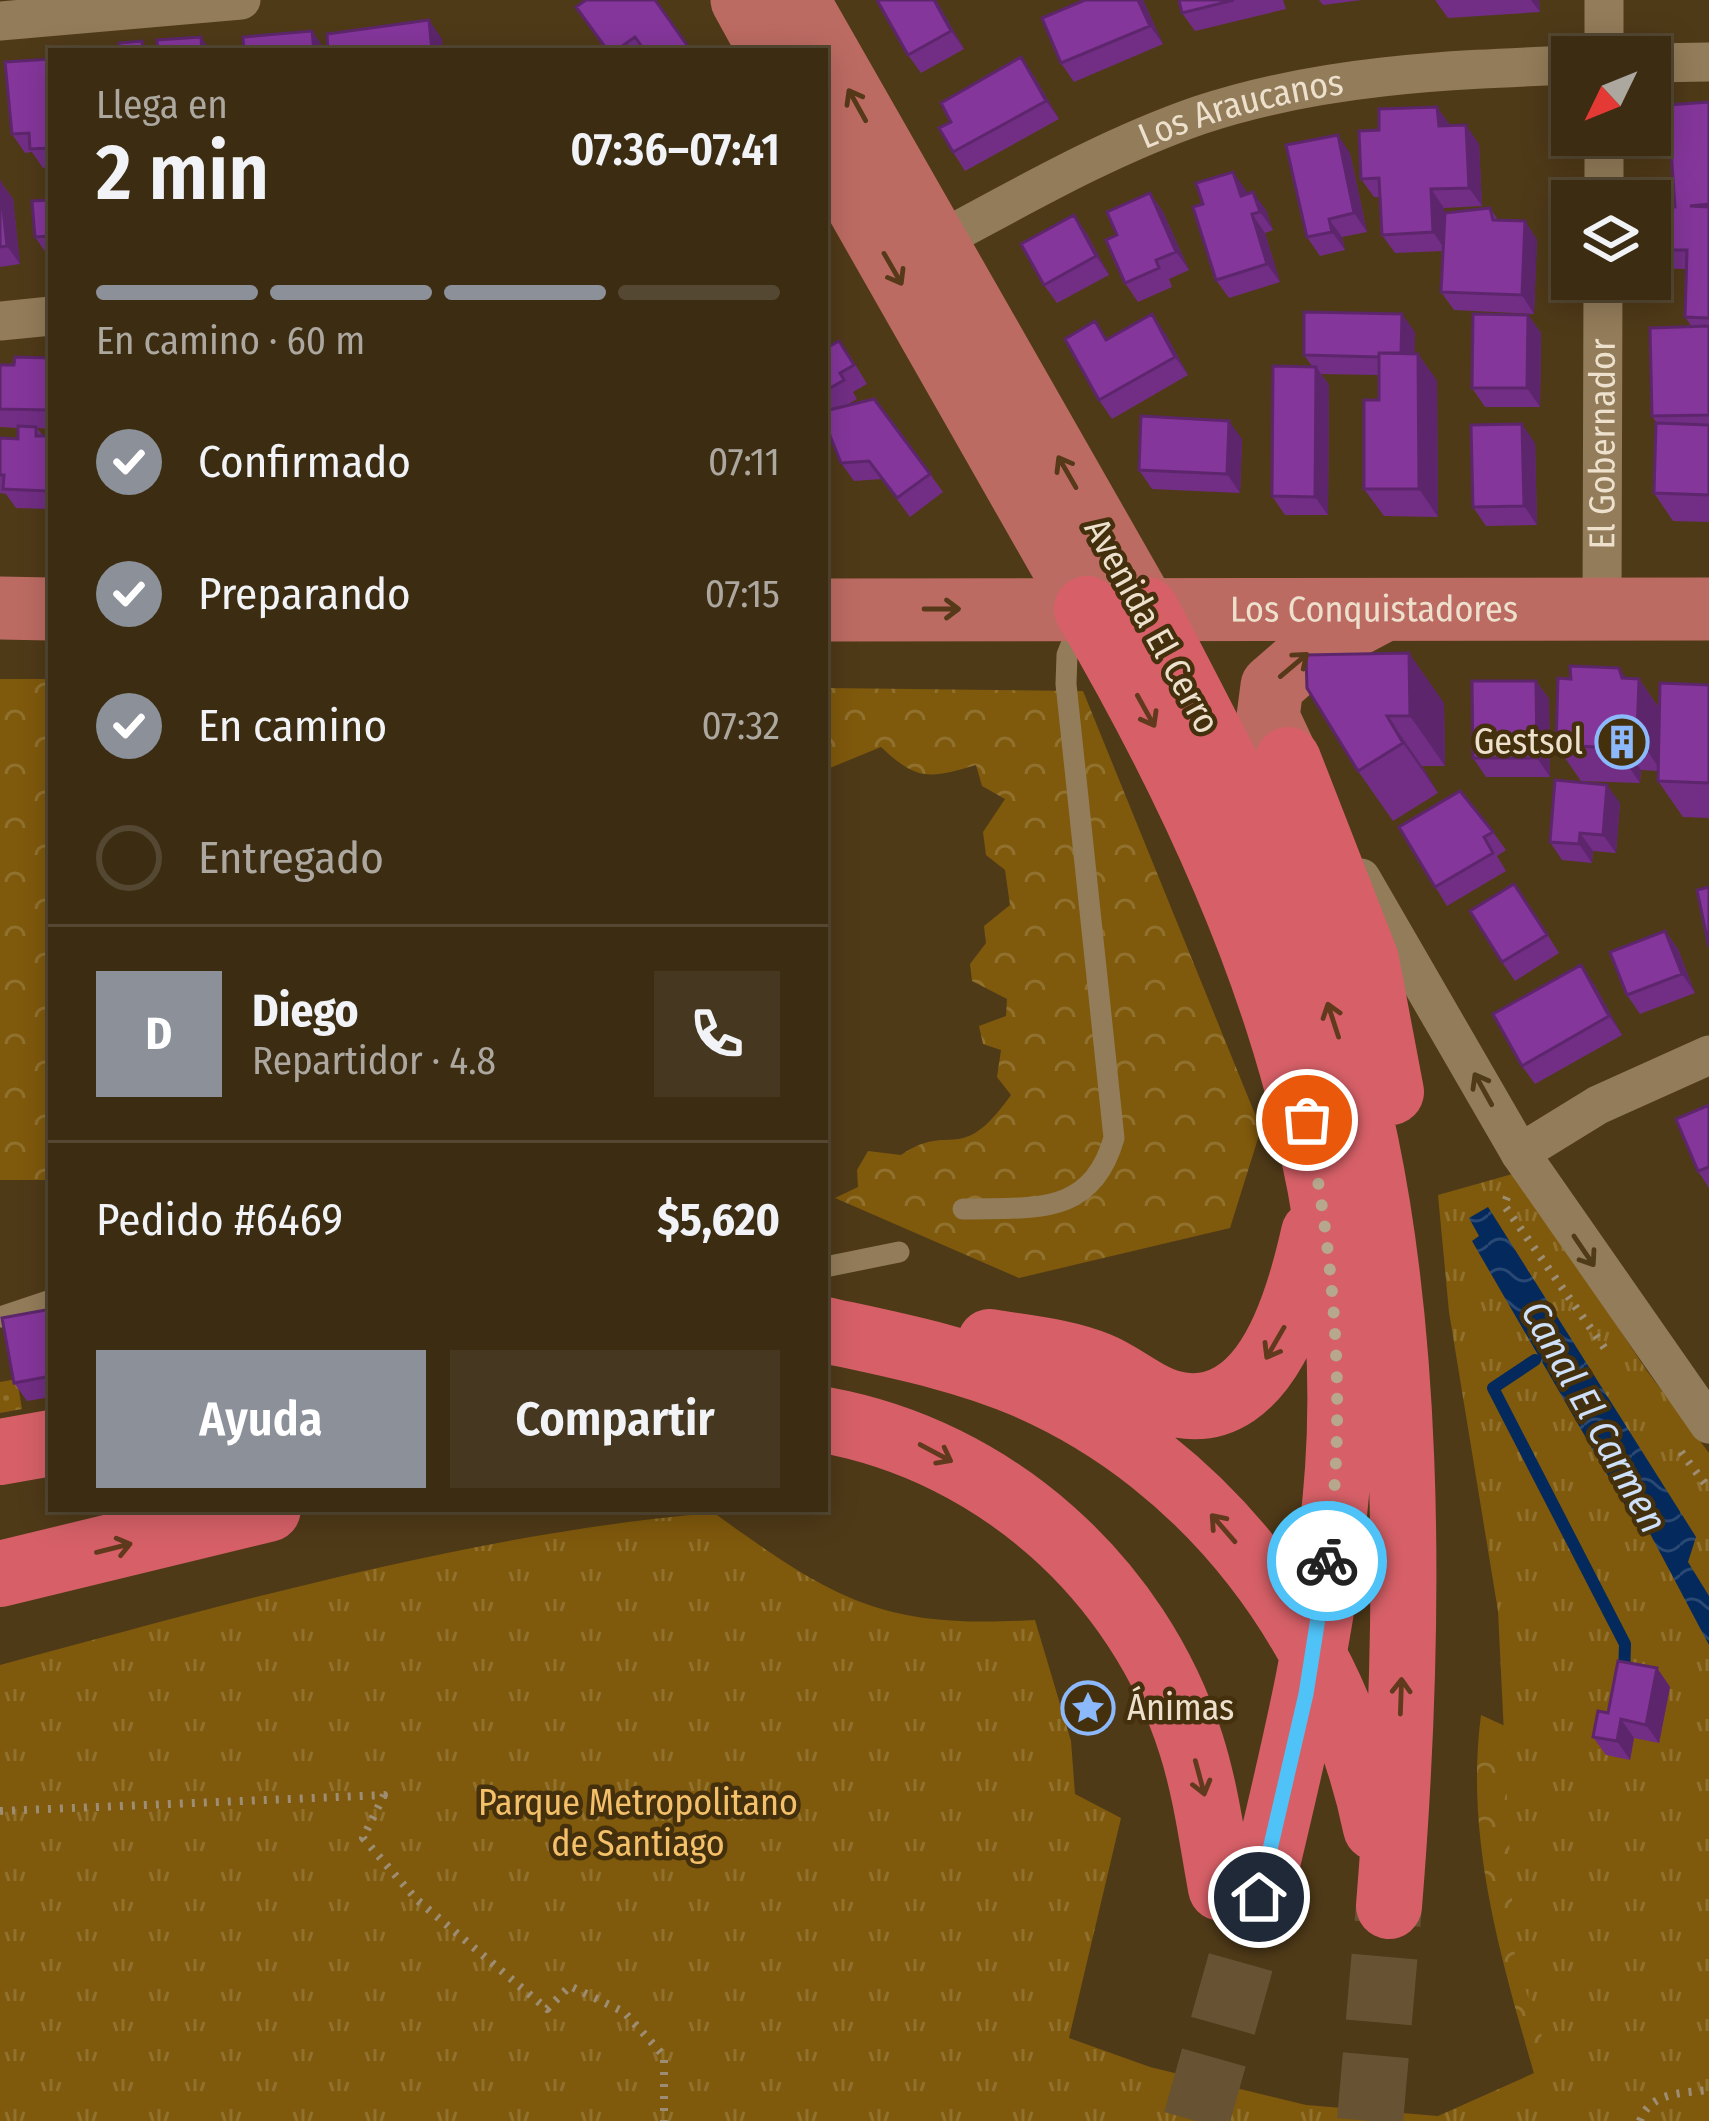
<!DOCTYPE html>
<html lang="es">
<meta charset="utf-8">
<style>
body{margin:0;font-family:"Fira Sans Condensed",sans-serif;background:#463820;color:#f1f3f6;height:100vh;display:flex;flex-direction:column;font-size:45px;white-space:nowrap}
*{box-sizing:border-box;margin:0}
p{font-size:39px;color:#aca79f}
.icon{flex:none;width:66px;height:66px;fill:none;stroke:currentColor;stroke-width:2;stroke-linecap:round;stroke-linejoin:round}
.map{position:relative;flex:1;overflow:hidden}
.drawer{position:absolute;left:48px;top:48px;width:780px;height:1464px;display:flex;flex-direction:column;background:#3b2c12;border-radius:0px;box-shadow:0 6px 30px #0003,0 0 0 3px #544832}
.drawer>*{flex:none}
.needle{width:78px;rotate:227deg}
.controls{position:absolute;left:1551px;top:36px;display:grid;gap:24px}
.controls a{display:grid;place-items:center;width:120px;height:120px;border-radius:0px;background:#3b2c12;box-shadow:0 6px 30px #0003,0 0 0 3px #544832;font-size:60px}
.pin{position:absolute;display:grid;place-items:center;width:102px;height:102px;color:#fff;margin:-51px;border:6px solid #fff;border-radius:50%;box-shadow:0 3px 12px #0007}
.courier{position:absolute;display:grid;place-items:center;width:120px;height:120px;margin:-60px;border:9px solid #4fc3f7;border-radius:50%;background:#fff;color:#222;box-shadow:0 3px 15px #0007}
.summary em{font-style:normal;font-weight:600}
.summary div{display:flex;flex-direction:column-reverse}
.summary{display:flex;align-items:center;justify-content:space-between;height:204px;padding:0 48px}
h1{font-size:78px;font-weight:600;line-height:90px}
.bar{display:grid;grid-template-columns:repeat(4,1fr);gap:18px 12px;align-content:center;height:144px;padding:0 48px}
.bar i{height:15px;border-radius:9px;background:#544832}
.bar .active{background:#8c9099}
.bar p{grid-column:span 4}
.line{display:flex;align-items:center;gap:30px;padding:0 48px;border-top:3px solid #544832}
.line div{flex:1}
.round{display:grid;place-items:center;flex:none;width:126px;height:126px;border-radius:0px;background:#463820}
ol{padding:0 48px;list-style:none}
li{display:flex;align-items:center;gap:36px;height:132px}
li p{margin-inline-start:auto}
li .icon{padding:12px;border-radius:50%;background:#8c9099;color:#fff;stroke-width:4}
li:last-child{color:#aca79f}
li i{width:66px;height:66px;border:6px solid #544832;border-radius:50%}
.primary-button{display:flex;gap:24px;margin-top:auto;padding:24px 48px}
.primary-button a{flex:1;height:138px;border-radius:0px;background:#8c9099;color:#fff;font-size:48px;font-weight:600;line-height:138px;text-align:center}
.primary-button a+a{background:#463820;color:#f1f3f6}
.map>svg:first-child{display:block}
.grass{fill:url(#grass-dots)}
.forest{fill:url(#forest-crowns)}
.park{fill:url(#park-tufts)}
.water{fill:url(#water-waves)}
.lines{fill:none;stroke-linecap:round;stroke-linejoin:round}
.stream{stroke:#04295d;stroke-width:12}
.motorway-tunnel{stroke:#675333;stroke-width:66;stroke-dasharray:66 33;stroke-linecap:butt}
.path{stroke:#9d8d72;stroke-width:8;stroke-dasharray:3 9;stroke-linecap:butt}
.service{stroke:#937c59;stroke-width:21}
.minor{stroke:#937c59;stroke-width:39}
.primary{stroke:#bc6b62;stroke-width:63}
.motorway{stroke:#d76068;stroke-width:66}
.wall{fill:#722e85}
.shaded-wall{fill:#5d266c}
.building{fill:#85369b;stroke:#5d266c;stroke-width:3}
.oneway{stroke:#563919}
.oneway2{stroke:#613a1e}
.oneway3{stroke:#503b18}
.done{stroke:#b6a78e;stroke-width:12;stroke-dasharray:0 21.6}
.route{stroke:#4fc3f7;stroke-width:15}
.labels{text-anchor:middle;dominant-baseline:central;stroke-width:9;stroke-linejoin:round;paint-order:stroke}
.street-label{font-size:36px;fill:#ede1ce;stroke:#44300c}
.poi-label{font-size:36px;fill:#ede1ce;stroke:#44300c;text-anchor:end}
.park-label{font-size:36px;fill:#f4c06a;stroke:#44300c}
.water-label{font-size:39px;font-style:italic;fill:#cee0f9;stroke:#44300c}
</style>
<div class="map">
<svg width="1709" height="2121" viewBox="0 0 1709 2121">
<defs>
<pattern id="grass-dots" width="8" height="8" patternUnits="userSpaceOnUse" patternTransform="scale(3)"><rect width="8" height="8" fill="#7f590c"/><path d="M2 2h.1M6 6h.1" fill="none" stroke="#91712e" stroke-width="1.8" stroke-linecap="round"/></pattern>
<pattern id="forest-crowns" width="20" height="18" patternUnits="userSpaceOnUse" patternTransform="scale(3)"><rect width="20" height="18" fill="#7f590c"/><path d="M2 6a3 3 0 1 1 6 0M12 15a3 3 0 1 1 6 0" fill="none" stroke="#91712e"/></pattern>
<pattern id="park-tufts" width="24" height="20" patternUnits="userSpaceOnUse" patternTransform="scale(3)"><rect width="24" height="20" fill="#7f590c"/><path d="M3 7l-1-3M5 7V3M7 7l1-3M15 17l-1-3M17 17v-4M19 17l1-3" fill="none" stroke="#91712e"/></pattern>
<pattern id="water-waves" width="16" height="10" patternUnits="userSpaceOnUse" patternTransform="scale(3)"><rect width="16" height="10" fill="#04295d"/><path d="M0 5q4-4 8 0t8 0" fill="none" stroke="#294873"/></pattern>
</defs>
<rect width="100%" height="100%" fill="#4f3a18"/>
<path class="grass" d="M17,1379l5,30 -22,4v-31z"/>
<path class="forest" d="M0,679h51v501h-51z
M825,688l258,3 178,438 -31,99 -211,50 -184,-80 23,-11 -1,-17 11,-19 33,4c51,-35 58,13 110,-60l-14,-18 4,-27 -18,-6 -4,-18 27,-10 1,-17 -35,-18 -2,-17 16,-21 -2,-17 26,-21 -5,-35 -19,-15 -3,-23 22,-33 -23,-13 -6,-21c-47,14 -59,16 -95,-18l-56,23z
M1481,1715l53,24 175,382 -170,-30c-35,-123 -75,-247 -58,-376z"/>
<path class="park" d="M1516,1173l131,198 62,82v668h-1709v-456c227,-61 479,-133 714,-152 121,87 168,116 321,107l36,121 4,53 46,24 -52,220 81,29 156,38 132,11 114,-51 -37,-105 -17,-349 -49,-299 -11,-117z"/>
<path class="water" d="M1488,1207l208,330 -8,25 21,34v49l-63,-119h-9l-165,-285 7,-5 -10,-18z"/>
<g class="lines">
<path class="stream" d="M1535,1360l-42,28 132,256 -1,33"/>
<path class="motorway-tunnel" d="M1196,2121l63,-224
M1370,2121l19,-215"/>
<path class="path" d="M1507,1197l-3,8 104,148
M1681,1452l28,37
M0,1811l384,-16 -21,43 53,61 131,110 23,-23 54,26 40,44v65
M1640,2121c10,-29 43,-28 69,-31"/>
<path class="service" d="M963,1209c70,-2 128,9 151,-71l-48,-454 1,-29 14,-35
M825,1267l74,-15
M0,1317l51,-17"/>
<g class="minor">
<path d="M0,21l241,-21"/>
<path d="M1604,57v-57"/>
<path d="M1650,63l59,-1"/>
<path d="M1604,201v-66"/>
<path id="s1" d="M935,243c86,-46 172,-96 265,-128 121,-40 245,-45 372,-50"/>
<path d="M0,321l51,-5"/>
<path id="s2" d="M1602,609l1,-330"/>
<path d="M1361,878l159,275 189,271"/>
<path d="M1520,1153l78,-48 111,-50"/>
</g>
<g class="primary">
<path d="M742,0l28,51"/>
<path d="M798,0l348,610"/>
<path d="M825,149l262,460"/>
<path d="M0,608l51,1"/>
<path id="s3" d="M825,610l884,-1"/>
<path d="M1288,760l-20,-43 4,-31 48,-42 62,-33"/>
</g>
<path class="motorway" d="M1087,609c153,262 272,549 251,860 -10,145 -45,287 -79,428
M1146,610c70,134 142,267 188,412 84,259 77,614 55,884
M1288,760l78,200 25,132
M825,1330c69,15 137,28 202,56 181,79 310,251 349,442
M990,1342c35,6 74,9 108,23 28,11 52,36 82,40 87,15 120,-109 134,-172
M825,1420c170,31 313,158 366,324 15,47 21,95 30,144
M0,1452l51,-9
M0,1574l268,-65"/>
</g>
<path class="wall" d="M936,0l28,49 -43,24 -13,-18z
M1143,0l20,44 -89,38 -13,-19z
M1179,0h104l3,9 -91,22 -13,-18z
M1319,0h43l-39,5z
M1435,0h104l1,12 -92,6z
M576,7l115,44h-84z
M51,59v108l-8,1 -11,-16 -7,1 -13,-19z
M1034,76l25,43 -94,52 -12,-19 -2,-30z
M1709,102v420l-36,-1 -19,-28 3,-70 -5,-7 40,-89 -7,-10 1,-48 -36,-1v-61h25z
M1450,125l29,19 3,62 -38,2v7l46,-7 8,12 27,1 12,19 -3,74 -80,-4 -13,-18 2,-41 -48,2 -13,-18 -2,-38h-6l-13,-18z
M1350,153l17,79 -25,5 3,13 -25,6 -13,-19z
M1233,172l14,22 19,16 7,20 -8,3 15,49 -51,16 -13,-18 -13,-76z
M0,181l13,18 7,65 -20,3z
M1150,193l13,19 26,58 -20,9 3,8 -34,15 -13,-19 -8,-48z
M51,200v56h-3l-13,-19z
M1087,234l22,41 -52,28 -13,-18z
M1528,315l13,18 -1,74h-55l-13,-19z
M1415,332l-1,22h4l19,27 1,136 -54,-1 -20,-27 15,-89v-25l-58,-1 8,11 -1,130h-43l-13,-19 40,-130 -8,-11z
M1165,333l23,42 -76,44 -13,-19z
M825,345l2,3 25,11 15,25 -14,8 4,7 -14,8 87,67 13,18 -33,25 -28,-38 -28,2 -13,-18 -16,-39z
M51,360v69l-14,-1 6,8h8v73l-35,-1 -10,-14 -6,-1v-55l18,1v-11l-18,-1v-62h14z
M1242,439l-2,54 -88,-4 -13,-19z
M1535,443l2,82 -51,1 -13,-19z
M1626,678l13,1 20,29 50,-23v133l-26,-1 -25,-36v-10l-17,-1 -1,13 -59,-2 -25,-36z
M1536,681l13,18 1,78h-64l-13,-19z
M1307,688l137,15 1,63h-23l16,27 -45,28 -35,-50z
M1620,803l-4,50 -23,-2 -1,12 -30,-3 -12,-18z
M1399,827l94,5 13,18 -9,6 9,15 -59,35z
M1527,902l32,51 -44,28 -13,-19z
M1665,931l13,18 17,44 -55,21 -13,-19z
M1594,984l28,51 -87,49 -13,-18z
M1709,1105v83l-11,-17z
M51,1309v88l-24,4 -13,-18z
M1657,1668l13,19 -11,56 -25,-5 -4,22 -24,-5 -13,-18 15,-24z"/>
<path class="shaded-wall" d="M934,0h2l28,49 -13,-18z
M1138,0h5l20,44 -13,-18z
M1531,0h8l1,12z
M429,20l13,19 1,12h-11z
M312,31l13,18 1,2h-12z
M201,37l10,14h-9z
M1021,57l13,19 25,43 -13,-18z
M1437,107l13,18 -11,1z
M1466,125l13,19 3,62 -13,-18z
M1338,135l12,18 17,79 -13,-19z
M1233,172l13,18 8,24 -13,-18z
M0,181l13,18 7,65 -13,-18z
M1431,189l13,19 2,43 -13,-19z
M1253,192l13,18 7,20 -13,-18z
M1150,193l13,19 26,58 -13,-18z
M1252,214l13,19 15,49 -13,-18z
M1074,215l13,19 22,41 -13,-19z
M1329,219l13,18 3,13 -13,-18z
M1525,221l12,19 -3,74 -12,-19z
M1152,314l13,19 23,42 -13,-18z
M1402,314l13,18 -1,44 -13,-19z
M1528,315l13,18 -1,74 -13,-19z
M1418,354l19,27 1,136 -19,-28z
M50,358l1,2v54l-2,-4z
M1316,367l13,18 -1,130 -13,-18z
M1229,421l13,18 -2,54 -13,-19z
M1522,424l13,19 2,82 -13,-19z
M48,461l3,4v32l-4,-6z
M1409,653l35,50 1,63 -35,-50z
M1619,668l19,27 1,-16 24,35 -2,57 -24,-36z
M1536,681l13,18 1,78 -13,-19z
M1387,716l35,50 16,27 -35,-50z
M1616,735l25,35 -1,13 -24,-35z
M1607,785l13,18 -4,50 -13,-18z
M1580,833l13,18 -1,12 -13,-19z
M1665,931l13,18 17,44 -13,-19z
M1581,965l13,19 28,51 -13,-19z
M1657,1668l13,19 -11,56 -13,-18z
M1621,1719l13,19 -4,22 -13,-19z"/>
<path class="building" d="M586,0h69l36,51h-46l-10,-14 -20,14h-7l-32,-44z
M877,0h57l17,31 -43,24z
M1085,0h53l12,26 -89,37 -19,-45z
M1179,0h55l-52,13z
M429,20l3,31h-104l-1,-17z
M312,31l2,20h-70l-1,-14z
M201,37l1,14h-44l-1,-11z
M142,41l1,10h-23l-1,-8z
M1021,57l25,44 -93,51 -14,-24 12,-6 -10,-19z
M51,59v89l-21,1 -1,-16 -17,1 -7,-72z
M1709,102v102l-19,2 19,1v111l-24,-1 2,-67h-37v-43h25l-7,-102z
M1437,107l2,19 27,-1 3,63 -38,1 2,43 -51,3 -3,-57 -18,1 -2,-48 20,-1v-21z
M1338,135l16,78 -25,6 3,13 -25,5 -21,-92z
M1233,172l8,24 12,-4 7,20 -8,2 15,50 -51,16 -23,-73 10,-3 -7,-21z
M0,181l7,65 -7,1z
M1150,193l26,59 -20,8 3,8 -34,15 -19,-43 11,-5 -10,-23z
M51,200v36l-16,1 -3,-36z
M1490,208l3,12 32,1 -3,74 -81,-3 4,-79z
M1074,215l22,41 -52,29 -23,-41z
M1304,312l98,2 -1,39h-22v4l-75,-2z
M1152,314l23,43 -76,43 -34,-61 30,-18 11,19z
M1473,314l55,1 -1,73h-55z
M1709,326v89l-57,1 -2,-88z
M839,341l15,24 -14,8 4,7 -19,11v-42z
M1379,353l39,1 1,135h-55v-89h15z
M15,357l35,1 -1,52 -49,-1v-44h14z
M1273,366l43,1 -1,130 -43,-1z
M874,399l56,75 -33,24 -28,-37 -28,2 -16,-40v-12z
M1141,416l88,5 -2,53 -88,-4z
M1656,423l53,2v70l-55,-2z
M1522,424l2,82 -51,1 -2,-82z
M18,426l18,1v9h15v25h-3l-1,30 -44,-2 1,-14h-4v-37l18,1z
M1409,653l1,63h-23l16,27 -45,28 -51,-83 -1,-33z
M1570,666l49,2 3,10 17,1 -2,56h-21v13l-60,-3 2,-67 13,1z
M1472,681h64l1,77h-64z
M1660,683l49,2v98l-51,-2z
M1555,780l52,5 -4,50 -23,-2 -1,11 -29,-2z
M1460,791l33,41 -9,5 9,16 -58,34 -36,-60z
M1514,884l33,51 -45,27 -32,-51z
M1709,887v60l-12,-57z
M1665,931l17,43 -55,21 -17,-43z
M1581,965l28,51 -87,50 -29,-52z
M1709,1105v62l-11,4 -22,-52z
M51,1309v67l-37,7 -12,-65z
M1618,1661l39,7 -11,57 -25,-6 -4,22 -24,-4 5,-26 10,2z"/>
<defs><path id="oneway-shaft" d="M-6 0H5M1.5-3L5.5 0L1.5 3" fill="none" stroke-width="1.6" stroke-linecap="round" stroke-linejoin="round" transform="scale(3)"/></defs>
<g class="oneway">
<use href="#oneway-shaft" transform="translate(857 105) rotate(-119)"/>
<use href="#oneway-shaft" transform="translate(893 269) rotate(60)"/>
<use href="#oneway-shaft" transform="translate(1067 472) rotate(-120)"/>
<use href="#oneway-shaft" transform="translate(942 609)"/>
<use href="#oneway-shaft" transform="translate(1294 665) rotate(-40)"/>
</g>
<g class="oneway2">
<use href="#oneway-shaft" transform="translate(1146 711) rotate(61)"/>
<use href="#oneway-shaft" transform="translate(1333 1020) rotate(-108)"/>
<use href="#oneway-shaft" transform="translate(1275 1343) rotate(120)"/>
<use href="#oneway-shaft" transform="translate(936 1453) rotate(28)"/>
<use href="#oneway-shaft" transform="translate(1223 1528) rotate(-131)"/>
<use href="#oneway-shaft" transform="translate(114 1548) rotate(-14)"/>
<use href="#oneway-shaft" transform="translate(1401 1696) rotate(-88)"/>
<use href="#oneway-shaft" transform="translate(1200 1778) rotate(75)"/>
</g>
<g class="oneway3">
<use href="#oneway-shaft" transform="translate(1483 1089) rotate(-119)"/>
<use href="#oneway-shaft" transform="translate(1584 1251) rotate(56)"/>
</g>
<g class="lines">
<path class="done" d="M1307,1120c29,147 40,292 20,441"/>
<path class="route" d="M1259,1897l47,-203 21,-133"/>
</g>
<defs>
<g id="building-ring" transform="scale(2.7)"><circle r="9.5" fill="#44300c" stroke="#8cb9fc" stroke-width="1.5"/><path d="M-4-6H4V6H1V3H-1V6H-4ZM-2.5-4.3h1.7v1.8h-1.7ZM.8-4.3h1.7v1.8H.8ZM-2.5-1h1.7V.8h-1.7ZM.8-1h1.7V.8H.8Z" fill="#8cb9fc"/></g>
<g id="sight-ring" transform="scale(2.7)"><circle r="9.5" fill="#44300c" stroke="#8cb9fc" stroke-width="1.5"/><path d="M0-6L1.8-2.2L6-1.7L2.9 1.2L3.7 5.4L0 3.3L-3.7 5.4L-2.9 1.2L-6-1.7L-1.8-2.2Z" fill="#8cb9fc"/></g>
</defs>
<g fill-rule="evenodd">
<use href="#building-ring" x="1622" y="742"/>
<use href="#sight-ring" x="1088" y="1708"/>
</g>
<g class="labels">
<g class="street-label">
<text stroke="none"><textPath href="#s1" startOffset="336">Los Araucanos</textPath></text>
<text stroke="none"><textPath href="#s2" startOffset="165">El Gobernador</textPath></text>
<text stroke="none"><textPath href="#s3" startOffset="549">Los Conquistadores</textPath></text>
<text transform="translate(1152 626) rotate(61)">Avenida El Cerro</text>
</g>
<g class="poi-label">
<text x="1583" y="742">Gestsol</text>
<text x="1127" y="1708" text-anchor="start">Ánimas</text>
</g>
<g class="park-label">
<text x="638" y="1803">Parque Metropolitano<tspan x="638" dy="41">de Santiago</tspan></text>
</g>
<g class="water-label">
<text transform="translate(1594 1417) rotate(61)">Canal El Carmen</text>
</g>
</g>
</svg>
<div class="controls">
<a><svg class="needle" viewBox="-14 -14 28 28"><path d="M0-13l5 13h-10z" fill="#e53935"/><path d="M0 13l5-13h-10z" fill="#aca79f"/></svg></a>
<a><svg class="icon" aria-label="layers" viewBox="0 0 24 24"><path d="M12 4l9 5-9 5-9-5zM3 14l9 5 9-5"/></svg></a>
</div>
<div class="pin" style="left:1307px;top:1120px;background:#ea580c"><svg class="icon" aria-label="bag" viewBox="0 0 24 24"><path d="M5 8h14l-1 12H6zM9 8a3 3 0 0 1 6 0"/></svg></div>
<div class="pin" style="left:1259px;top:1897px;background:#1f2937"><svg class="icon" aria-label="home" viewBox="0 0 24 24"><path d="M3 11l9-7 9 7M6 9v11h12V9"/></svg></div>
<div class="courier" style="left:1327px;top:1561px"><svg class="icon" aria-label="bike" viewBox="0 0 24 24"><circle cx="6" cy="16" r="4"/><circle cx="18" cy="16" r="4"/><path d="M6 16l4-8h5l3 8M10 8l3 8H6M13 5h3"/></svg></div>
<section class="drawer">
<div class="summary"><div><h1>2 min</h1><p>Llega en</p></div><em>07:36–07:41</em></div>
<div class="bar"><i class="active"></i><i class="active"></i><i class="active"></i><i></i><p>En camino · 60 m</p></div>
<ol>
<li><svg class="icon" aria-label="check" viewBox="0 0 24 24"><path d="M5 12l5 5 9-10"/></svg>Confirmado<p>07:11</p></li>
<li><svg class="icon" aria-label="check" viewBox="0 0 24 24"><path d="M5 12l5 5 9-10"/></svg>Preparando<p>07:15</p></li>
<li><svg class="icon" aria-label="check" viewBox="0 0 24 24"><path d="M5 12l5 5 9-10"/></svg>En camino<p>07:32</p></li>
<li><i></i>Entregado</li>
</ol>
<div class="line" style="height:216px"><b class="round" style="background:#8c9099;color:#fff">D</b><div><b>Diego</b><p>Repartidor · 4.8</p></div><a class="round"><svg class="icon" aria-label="phone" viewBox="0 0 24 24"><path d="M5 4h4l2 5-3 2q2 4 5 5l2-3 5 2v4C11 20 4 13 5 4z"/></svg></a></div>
<div class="line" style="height:156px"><div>Pedido #6469</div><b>$5,620</b></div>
<div class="primary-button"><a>Ayuda</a><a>Compartir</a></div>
</section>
</div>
